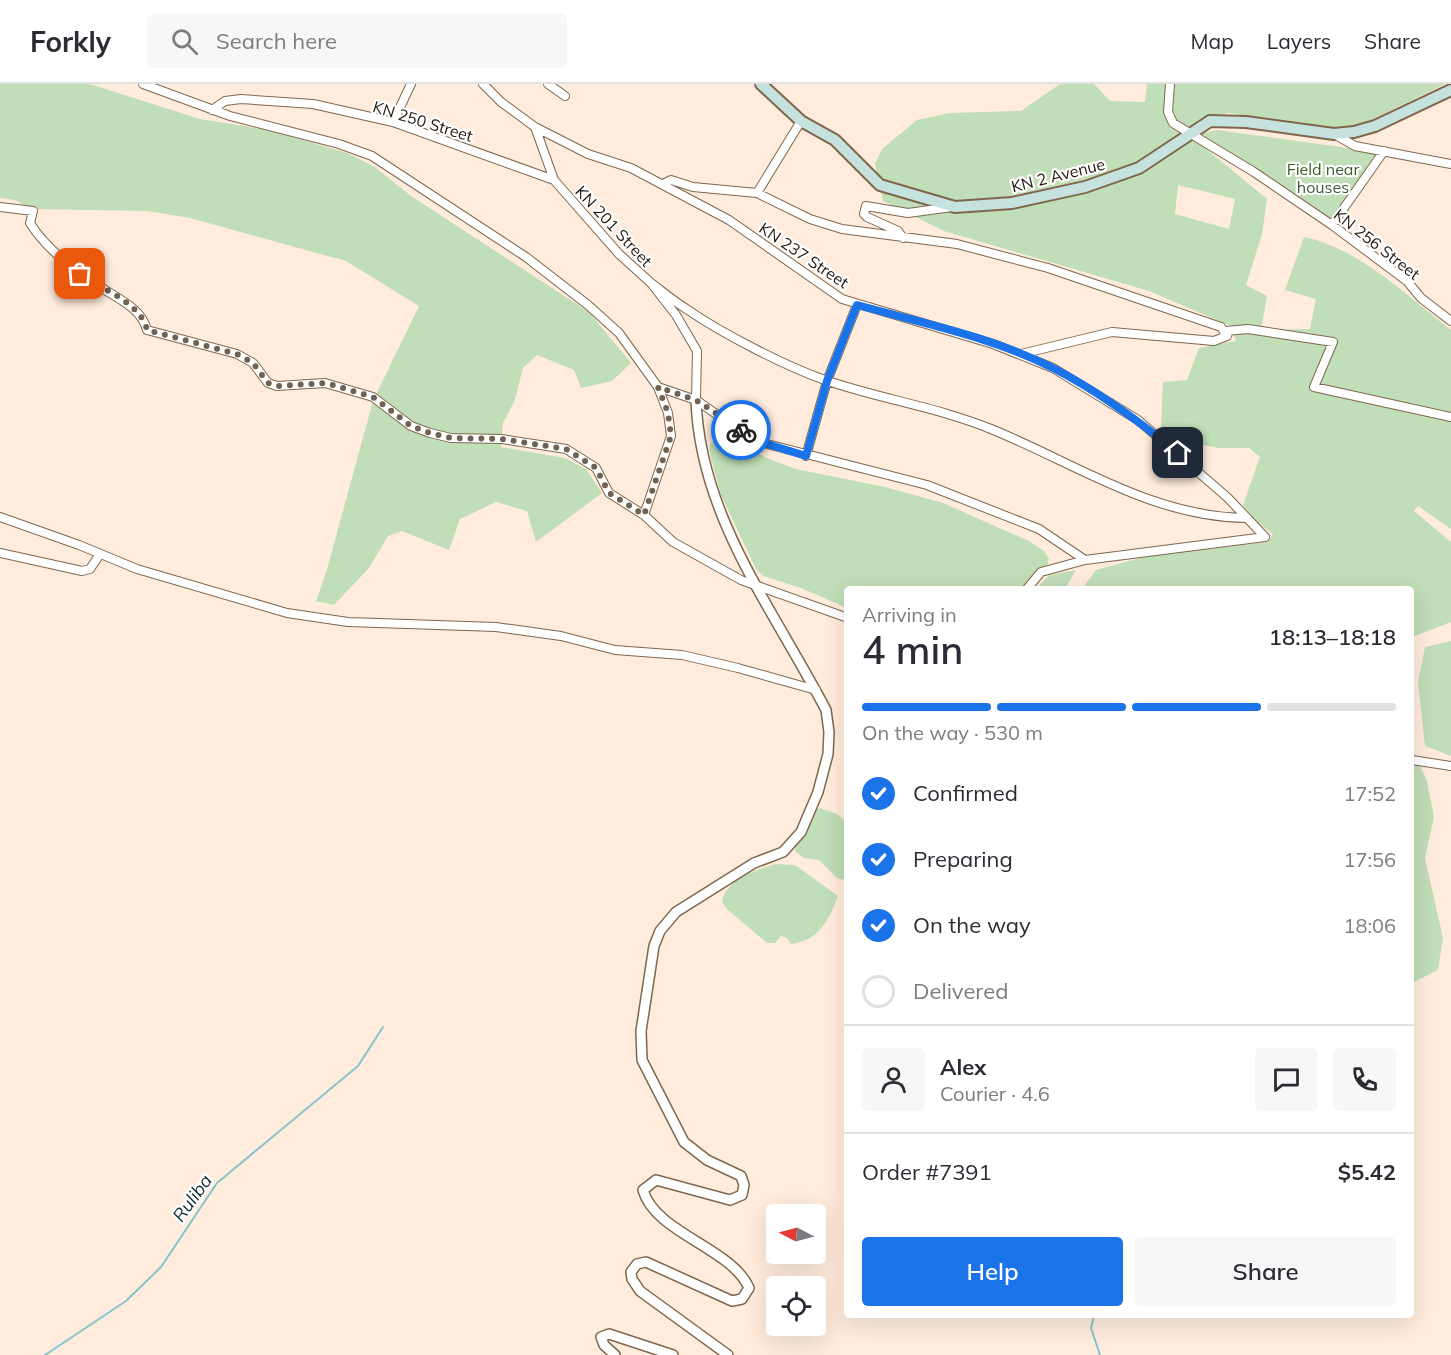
<!DOCTYPE html>
<meta charset="utf-8">
<style>
body{margin:0;font-family:Mulish,sans-serif;background:#f7f7f7;color:#2b2b33;height:100vh;display:flex;flex-direction:column;font-size:22px;white-space:nowrap}
*{box-sizing:border-box;margin:0}
p{font-size:20px;color:#7c7c81}
.icon{flex:none;width:33px;height:33px;fill:none;stroke:currentColor;stroke-width:2;stroke-linecap:round;stroke-linejoin:round}
.map{position:relative;flex:1;overflow:hidden}
.side{position:absolute;left:844px;top:502px;width:570px;height:732px;display:flex;flex-direction:column;background:#fff;border-radius:6px;box-shadow:0 6px 24px #0002}
.side>*{flex:none}
.needle{width:39px;rotate:276deg}
.buttons{position:absolute;left:766px;top:1120px;display:grid;gap:12px}
.buttons a{display:grid;place-items:center;width:60px;height:60px;border-radius:6px;background:#fff;box-shadow:0 6px 24px #0002;font-size:30px}
.pin{position:absolute;display:grid;place-items:center;width:51px;height:51px;color:#fff;margin:-26px;border-radius:12px;box-shadow:0 3px 9px #0006}
.courier{position:absolute;display:grid;place-items:center;width:60px;height:60px;margin:-30px;border:4px solid #1a73e8;border-radius:50%;background:#fff;color:#222;box-shadow:0 2px 8px #0007}
.headline em{font-style:normal;font-weight:600}
.headline div{display:flex;flex-direction:column-reverse}
.headline{display:flex;align-items:center;justify-content:space-between;height:102px;padding:0 18px}
h1{font-size:39px;font-weight:600;line-height:45px}
.bar{display:grid;grid-template-columns:repeat(4,1fr);gap:9px 6px;align-content:center;height:72px;padding:0 18px}
.bar i{height:8px;border-radius:4px;background:#e1e1e2}
.bar .selected{background:#1a73e8}
.bar p{grid-column:span 4}
.line{display:flex;align-items:center;gap:15px;padding:0 18px;border-top:2px solid #e1e1e2}
.line div{flex:1}
.round{display:grid;place-items:center;flex:none;width:63px;height:63px;border-radius:6px;background:#f7f7f7}
ol{padding:0 18px;list-style:none}
li{display:flex;align-items:center;gap:18px;height:66px}
li p{margin-inline-start:auto}
li .icon{padding:6px;border-radius:50%;background:#1a73e8;color:#fff;stroke-width:4}
li:last-child{color:#7c7c81}
li i{width:33px;height:33px;border:3px solid #e1e1e2;border-radius:50%}
.primary-button{display:flex;gap:12px;margin-top:auto;padding:12px 18px}
.primary-button a{flex:1;height:69px;border-radius:6px;background:#1a73e8;color:#fff;font-size:24px;font-weight:600;line-height:69px;text-align:center}
.primary-button a+a{background:#f7f7f7;color:#2b2b33}
header{display:flex;align-items:center;gap:36px;box-sizing:border-box;height:84px;padding:0 30px;background:#fff;border-bottom:2px solid #e1e1e2}
header strong{font-size:28px}
nav{display:flex;gap:33px;margin-inline-start:auto;font-size:21px}
.search{width:420px;height:54px;background:#f7f7f7;display:flex;align-items:center;gap:15px;box-sizing:border-box;padding:0 21px;border-radius:6px;color:#7c7c81;font-size:22px}
.map>svg:first-child{display:block}
.green{fill:#c0deb7;fill-rule:evenodd}
.lines{fill:none;stroke-linecap:round;stroke-linejoin:round}
.stream{stroke:#87c3ce;stroke-width:2}
.minor-casing{stroke:#80664d;stroke-width:10}
.tertiary-casing{stroke:#80664d;stroke-width:12}
.secondary-casing{stroke:#80664d;stroke-width:14}
.minor{stroke:#fff;stroke-width:8}
.tertiary{stroke:#fff;stroke-width:9}
.secondary{stroke:#c5e2de;stroke-width:10}
.done{stroke:#6f6255;stroke-width:6;stroke-dasharray:0 10.8}
.route{stroke:#1a73e8;stroke-width:8}
.labels{text-anchor:middle;dominant-baseline:central;stroke-width:4.5;stroke-linejoin:round;paint-order:stroke}
.street-label{font-size:16px;fill:#21170d;stroke:#fff}
.park-label{font-size:16px;fill:#37602b;stroke:#fff}
.water-label{font-size:18px;font-style:italic;fill:#113035;stroke:#fff}
</style>
<header>
<strong>Forkly</strong>
<div class="search"><svg class="icon" aria-label="search" viewBox="0 0 24 24"><circle cx="10" cy="10" r="6"/><path d="M15 15l6 6"/></svg>Search here</div>
<nav><a>Map</a><a>Layers</a><a>Share</a></nav>
</header>
<div class="map">
<svg width="1451" height="1271" viewBox="0 0 1451 1271">
<rect width="100%" height="100%" fill="#ffecdc"/>
<path class="green" d="M0,0h90l110,35 68,11 79,23 28,14 36,29 178,116 42,51 -19,18 -31,7 -7,-18 -37,-15 -14,13 -9,34 -11,21 -2,24 64,11 21,11 16,24 -66,49 -9,-31 -31,-9 -36,17 -11,31 -47,-19 -14,5 -19,32 -35,37 -18,-4 10,-28 47,-172 46,-95 -73,-45 -156,-43 -42,-7 -118,-2 -15,-9 -15,-2z
M1060,0h34l16,17 35,1 2,-18h298l-88,43 -19,2 -110,-16 -46,16 85,70 -5,35 -16,51 21,11 -6,34 49,-1 6,-30 -31,-9 19,-53c57,12 101,58 147,93v199l-33,-23 -4,5 37,31v80l-39,15v-47l-330,-1 14,-19 48,-13 124,-15 5,-8 -18,-13 -12,-16 17,-48 -11,-9h-30l-36,-7 -22,-13 2,-46 24,-2 12,-32 37,-7 -5,-15 -82,-35 -205,-60 -61,-30 -8,-37 7,-15 35,-29 32,-7 72,-2zM1178,101l57,14 -6,30 -54,-15z
M1217,46l160,22 -45,70 -125,-82 -5,-7z
M717,355l15,1 37,19 27,10 89,18 58,16 86,38 15,10 5,8 -2,7 -8,3 -17,20 -174,1 -1,18 -46,-20 -38,-12 -7,-7 -35,-74 -12,-45 1,-6z
M1076,486l-11,19h-29l13,-14z
M1451,557v115l-26,-10 -7,-64 7,-35z
M1412,664l15,33 7,36 -9,41 18,80 -5,32 -26,13z
M820,724l17,6 10,8v58l-9,-1 -19,-19 -15,-2 -9,-7c-1,-15 12,-37 25,-43z
M776,780l19,1 43,31c-10,25 -18,44 -47,48l-4,-6 -6,-2 -6,7h-8l-40,-34 -5,-7c4,-22 35,-33 54,-38z"/>
<g class="lines">
<path class="stream" d="M1094,1232l-3,12 9,27
M45,1271l81,-54 35,-34 56,-84 141,-117 25,-39"/>
<g class="minor-casing">
<path id="minor" d="M143,0l87,32 109,28 33,12 154,101 62,48 31,28 39,54 10,26 3,23 -27,79 29,27 68,38 107,38
M483,0l18,18 34,25 19,53 65,74 32,29 25,32 21,36 -1,49
M548,0l17,12
M1170,0l-2,28 5,11 81,49 78,53 75,56 14,17 30,23
M212,26l13,-9 16,-2 72,5 80,18 161,58
M393,38l18,-38
M535,43l53,27 43,14 98,52 113,79 151,45 60,24 85,52 90,78 37,39 -180,23 -46,-31 -112,-44 -160,-41 -19,-8 -52,-36 -38,-13
M1334,50l21,12 96,18
M663,100l8,-4 22,7 64,6 53,26 32,10 115,15 91,24 173,59 6,9 -13,5 -102,-9 -91,22
M757,109l44,-72
M0,123l33,4 -3,12c14,23 38,42 60,57 19,15 51,25 57,50l90,24 16,9 15,20 9,3 48,-3 48,14 38,29 19,7 21,5 51,1 64,10 30,19 13,25 35,22
M1332,141l52,-74
M903,154l-5,-7 -31,-14 -3,-3 2,-8 42,7 44,-6
M651,199c12,9 24,19 37,27 35,24 97,56 137,70 55,19 112,27 166,49 84,34 161,88 255,89
M1226,247l22,-2 85,13 -19,45 137,30
M806,372l21,-75 30,-76
M0,433l79,28 58,24 150,44 61,9 148,5 65,9 54,14 67,5 56,13 78,22
M0,469l82,18 8,-2 10,-15
M1026,506l15,-18 44,-12
M1412,676l39,6"/>
</g>
<g class="tertiary-casing">
<path id="tertiary" d="M696,316c4,117 78,210 130,310l3,22 -1,22 -10,38 -17,40 -18,20 -29,11 -78,49 -16,19 -6,15 -13,85 1,29 42,82 23,18 34,16 3,9 -2,10 -12,5 -74,-20 -13,10c12,43 89,58 106,98l-7,11 -10,2 -86,-39 -9,2 -6,8 1,7 8,12 88,64
M615,1271l-11,-10 -3,-8 8,-3 64,21"/>
</g>
<g class="secondary-casing">
<path id="secondary" d="M761,0l40,37 34,19 45,45 75,22 57,-4 73,-16 54,-19 71,-47 36,1 88,12 20,-2 21,-6 76,-36"/>
</g>
<use href="#minor" class="minor"/>
<use href="#tertiary" class="tertiary"/>
<use href="#secondary" class="secondary"/>
</g>
<g class="lines">
<path class="done" d="M80,190c22,15 61,29 67,56l90,24 16,9 15,20 10,3 48,-3 47,14 38,29 19,7 21,5 51,1 64,10 30,19 13,25 35,22 27,-79 -3,-23 -10,-26 38,13 45,30"/>
<path class="route" d="M741,346l26,14 39,12 21,-75 30,-76c66,18 135,32 196,63 45,23 86,53 125,85"/>
</g>
<g class="labels">
<g class="street-label">
<text transform="translate(423 37) rotate(17)">KN 250 Street</text>
<text transform="translate(1058 91) rotate(-14)">KN 2 Avenue</text>
<text transform="translate(614 142) rotate(47)">KN 201 Street</text>
<text transform="translate(1377 160) rotate(38)">KN 256 Street</text>
<text transform="translate(804 171) rotate(34)">KN 237 Street</text>
</g>
<g class="park-label">
<text x="1323" y="85">Field near<tspan x="1323" dy="18">houses</tspan></text>
</g>
<g class="water-label">
<text transform="translate(192 1114) rotate(-54)">Ruliba</text>
</g>
</g>
</svg>
<div class="buttons">
<a><svg class="needle" viewBox="-14 -14 28 28"><path d="M0-13l5 13h-10z" fill="#e53935"/><path d="M0 13l5-13h-10z" fill="#7c7c81"/></svg></a>
<a><svg class="icon" aria-label="locate" viewBox="0 0 24 24"><circle cx="12" cy="12" r="6"/><path d="M12 2v4M12 18v4M2 12h4M18 12h4"/></svg></a>
</div>
<div class="pin" style="left:80px;top:190px;background:#ea580c"><svg class="icon" aria-label="bag" viewBox="0 0 24 24"><path d="M5 8h14l-1 12H6zM9 8a3 3 0 0 1 6 0"/></svg></div>
<div class="pin" style="left:1178px;top:369px;background:#1f2937"><svg class="icon" aria-label="home" viewBox="0 0 24 24"><path d="M3 11l9-7 9 7M6 9v11h12V9"/></svg></div>
<div class="courier" style="left:741px;top:346px"><svg class="icon" aria-label="bike" viewBox="0 0 24 24"><circle cx="6" cy="16" r="4"/><circle cx="18" cy="16" r="4"/><path d="M6 16l4-8h5l3 8M10 8l3 8H6M13 5h3"/></svg></div>
<section class="side">
<div class="headline"><div><h1>4 min</h1><p>Arriving in</p></div><em>18:13–18:18</em></div>
<div class="bar"><i class="selected"></i><i class="selected"></i><i class="selected"></i><i></i><p>On the way · 530 m</p></div>
<ol>
<li><svg class="icon" aria-label="check" viewBox="0 0 24 24"><path d="M5 12l5 5 9-10"/></svg>Confirmed<p>17:52</p></li>
<li><svg class="icon" aria-label="check" viewBox="0 0 24 24"><path d="M5 12l5 5 9-10"/></svg>Preparing<p>17:56</p></li>
<li><svg class="icon" aria-label="check" viewBox="0 0 24 24"><path d="M5 12l5 5 9-10"/></svg>On the way<p>18:06</p></li>
<li><i></i>Delivered</li>
</ol>
<div class="line" style="height:108px"><a class="round"><svg class="icon" aria-label="person" viewBox="0 0 24 24"><circle cx="12" cy="8" r="4"/><path d="M4 21q1-7 8-7t8 7"/></svg></a><div><b>Alex</b><p>Courier · 4.6</p></div><a class="round"><svg class="icon" aria-label="chat" viewBox="0 0 24 24"><path d="M4 5h16v11H9l-5 4z"/></svg></a><a class="round"><svg class="icon" aria-label="phone" viewBox="0 0 24 24"><path d="M5 4h4l2 5-3 2q2 4 5 5l2-3 5 2v4C11 20 4 13 5 4z"/></svg></a></div>
<div class="line" style="height:78px"><div>Order #7391</div><b>$5.42</b></div>
<div class="primary-button"><a>Help</a><a>Share</a></div>
</section>
</div>
